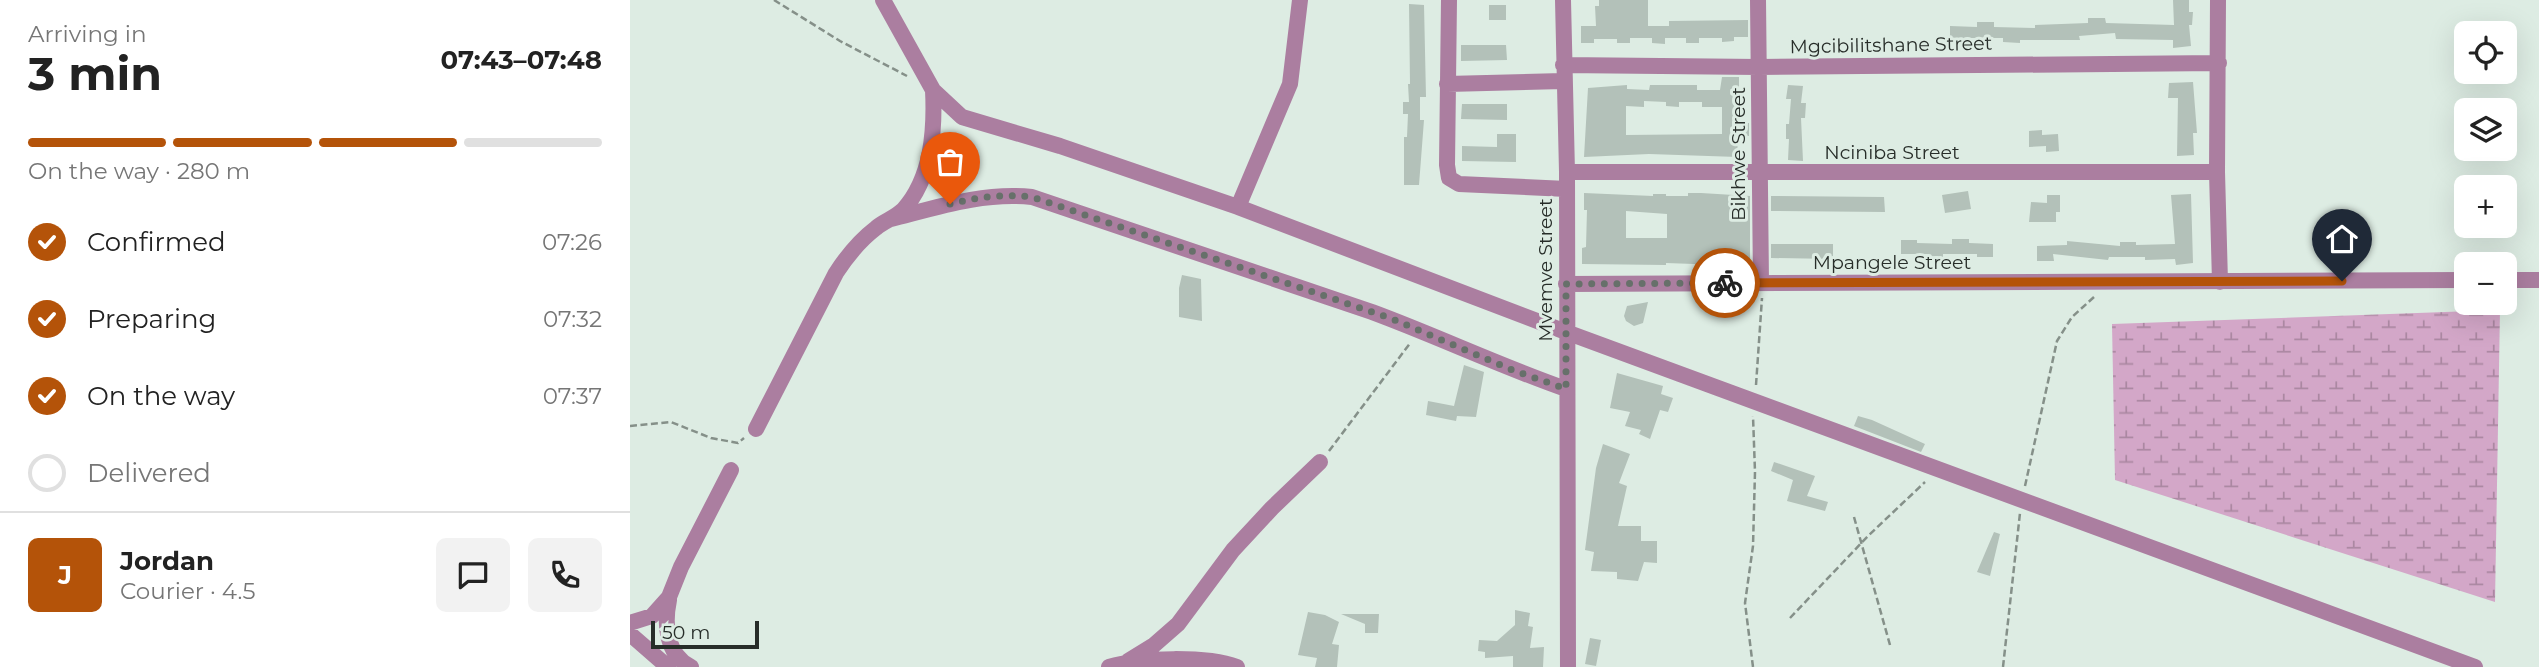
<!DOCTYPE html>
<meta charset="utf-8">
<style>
body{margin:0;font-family:Montserrat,sans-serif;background:#f2f2f2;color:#222;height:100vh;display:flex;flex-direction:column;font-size:26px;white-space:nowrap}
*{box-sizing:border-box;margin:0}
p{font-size:23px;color:#767676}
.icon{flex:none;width:38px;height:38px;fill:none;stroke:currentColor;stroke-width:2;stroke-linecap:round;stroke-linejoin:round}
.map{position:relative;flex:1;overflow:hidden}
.panel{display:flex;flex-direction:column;background:#fff;width:630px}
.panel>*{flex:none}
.fabs{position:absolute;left:1824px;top:21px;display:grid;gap:14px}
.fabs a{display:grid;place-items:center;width:63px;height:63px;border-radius:10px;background:#fff;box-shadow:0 7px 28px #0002;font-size:35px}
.scale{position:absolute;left:21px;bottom:18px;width:108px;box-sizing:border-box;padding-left:7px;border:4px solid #272d29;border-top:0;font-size:19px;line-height:24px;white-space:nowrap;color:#272d29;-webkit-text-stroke:5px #ddece3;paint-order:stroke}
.pin{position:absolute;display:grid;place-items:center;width:60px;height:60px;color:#fff;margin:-72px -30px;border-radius:50% 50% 50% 0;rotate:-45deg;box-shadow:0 0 7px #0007}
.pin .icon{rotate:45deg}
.courier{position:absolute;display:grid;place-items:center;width:70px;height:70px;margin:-35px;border:5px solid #b45309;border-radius:50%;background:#fff;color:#222;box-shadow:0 2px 9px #0007}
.overview em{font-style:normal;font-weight:700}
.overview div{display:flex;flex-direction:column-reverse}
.overview{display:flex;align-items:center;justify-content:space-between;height:119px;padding:0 28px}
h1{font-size:46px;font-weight:700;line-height:52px}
.bar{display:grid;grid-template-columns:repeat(4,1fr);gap:10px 7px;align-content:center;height:84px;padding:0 28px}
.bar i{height:9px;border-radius:5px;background:#e0e0e0}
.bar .current{background:#b45309}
.bar p{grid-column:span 4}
.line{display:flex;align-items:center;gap:18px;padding:0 28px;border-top:2px solid #e0e0e0}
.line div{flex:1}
.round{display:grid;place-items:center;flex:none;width:74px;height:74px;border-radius:10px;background:#f2f2f2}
ol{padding:0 28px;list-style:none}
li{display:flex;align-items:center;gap:21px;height:77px}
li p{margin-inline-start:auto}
li .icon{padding:7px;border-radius:50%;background:#b45309;color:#fff;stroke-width:4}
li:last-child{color:#767676}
li i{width:38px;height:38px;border:4px solid #e0e0e0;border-radius:50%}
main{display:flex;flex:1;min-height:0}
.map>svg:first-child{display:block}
.wetland{fill:url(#wetland-marsh)}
.building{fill:#b3c1b9;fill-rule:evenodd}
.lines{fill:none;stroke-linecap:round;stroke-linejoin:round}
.path{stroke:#859089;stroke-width:2.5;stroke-dasharray:7 3.5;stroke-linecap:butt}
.minor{stroke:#ab7ea0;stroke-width:16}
.done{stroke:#67706a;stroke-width:7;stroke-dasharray:0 12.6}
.route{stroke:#b45309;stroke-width:9}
.labels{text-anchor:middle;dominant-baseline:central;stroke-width:6;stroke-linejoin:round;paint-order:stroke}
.street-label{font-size:19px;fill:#272d29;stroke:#ddece3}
</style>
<main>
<section class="panel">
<div class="overview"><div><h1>3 min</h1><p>Arriving in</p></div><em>07:43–07:48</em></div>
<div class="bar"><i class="current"></i><i class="current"></i><i class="current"></i><i></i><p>On the way · 280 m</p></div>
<ol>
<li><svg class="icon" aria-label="check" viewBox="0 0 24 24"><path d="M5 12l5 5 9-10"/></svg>Confirmed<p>07:26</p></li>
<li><svg class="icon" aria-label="check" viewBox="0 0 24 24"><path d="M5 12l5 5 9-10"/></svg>Preparing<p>07:32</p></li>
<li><svg class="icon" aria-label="check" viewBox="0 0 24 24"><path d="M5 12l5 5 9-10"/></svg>On the way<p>07:37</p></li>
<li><i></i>Delivered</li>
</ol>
<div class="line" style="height:126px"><b class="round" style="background:#b45309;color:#fff">J</b><div><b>Jordan</b><p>Courier · 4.5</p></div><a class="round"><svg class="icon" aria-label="chat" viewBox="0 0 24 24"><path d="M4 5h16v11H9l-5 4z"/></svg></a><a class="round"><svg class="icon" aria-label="phone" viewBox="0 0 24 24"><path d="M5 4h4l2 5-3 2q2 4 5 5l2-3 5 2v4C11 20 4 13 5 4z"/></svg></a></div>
</section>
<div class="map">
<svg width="1909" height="667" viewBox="0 0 1909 667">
<defs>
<pattern id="wetland-marsh" width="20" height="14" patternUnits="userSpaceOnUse" patternTransform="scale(1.75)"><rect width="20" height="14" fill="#d3a7c8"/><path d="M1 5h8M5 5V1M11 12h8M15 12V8" fill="none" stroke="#ab88a2"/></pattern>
</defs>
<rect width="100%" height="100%" fill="#ddece3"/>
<path class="wetland" d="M1870,310l-5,292 -380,-122 -3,-156z"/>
<path class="building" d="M969,0h49v26h21v-5l79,-1v17h-14v4l-12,1v-4h-23v5h-13v-5h-21v6l-13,-1v-5h-22v5h-13v-4h-23v4h-13v-17h15l-1,-20h4z
M1543,0h16v12h4l-1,13h-3l2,21 -18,2v-8l-57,-1 -1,-6 -36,3 1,4h-60v3l-17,-1v-4h-35v4h-18v-16l27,1v-5h17v5l41,1v-3l53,-2v-5h17l1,5 68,2z
M779,4l15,1 2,92h-6v23h4l-5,65h-15v-48h3l1,-23h-5v-12h6l-1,-18h2z
M859,5h17v15h-17z
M831,45h45l1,15 -46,1z
M1092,77h17v46h10v13h-12l1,21 -89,-3 -65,3 4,-69 39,-3v4l22,1 1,-5h47v5h23zM1014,101l22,1v4l13,1v-5h23v5h20v27l-96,1v-29l18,1z
M1563,82l4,51h-4l1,22 -17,1 1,-58h-10l1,-15z
M1158,85l15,1 -2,17h5l-1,15h-4l2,43 -15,-1 1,-21h-3v-15h3l2,-25h-5z
M832,104h45v16l-46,-1z
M1412,130v5l16,-1 1,17 -13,1v-6l-17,1v-16z
M867,134h19v28l-54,-1v-15l35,1z
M1338,191l3,18 -26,4 -3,-18z
M954,193l69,3v-2h13v2h22v-3h13l49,3v70l-84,-3v2l-84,-1v-16l4,-1 1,-37h-3zM996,211l41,3v24h-41z
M1561,194l2,69 -17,2 -1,-6 -30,1v-3h-36l-1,3 -55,-6 1,7h-17v-15l30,-1v-4l53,5v-4h16v3l39,-1 -4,-49z
M1417,195h13v17h-4v10h-27l2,-20 16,1z
M1141,196l113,1 1,15 -114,-1z
M1322,239h17v4l24,1v13h-16v-3h-34v5l-16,-1v-4h-26v-14h16v3l35,1z
M1141,244h62v15l-62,-1z
M552,275l19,4 1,42 -23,-4v-29z
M1018,302l-5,21 -9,3 -8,-5 -2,-5 3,-10z
M834,365l20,7 -8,45 -19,-1 -1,5 -30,-6 2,-14 26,5z
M987,373l46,13 -2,8 12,4 -5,14 -8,-2 -10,29 -11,-5 2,-4 -16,-4 5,-14 -20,-4z
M1228,416l14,4 53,24 -4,8 -67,-26z
M973,444l27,10 -11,29 8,3 -9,40h23v15h16v22l-13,-1 -6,19 -21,-2v-7l-26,-1 3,-19 -9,-2 11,-82z
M1144,462l41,14 -8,20 21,6 -3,9 -38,-10 6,-21 -22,-9z
M1364,532l6,2 -10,42 -13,-4z
M885,610l15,3 -2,13 5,1 -3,21 14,-1 -1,20h-30v-11l-28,2v-6l-7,-1 1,-11 18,1 18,-16z
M678,612l17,3 14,7 -7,22 7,1 -2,22h-22l2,-9 -19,-3z
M711,614h38l-1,19h-13v-9z
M960,638l11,2 -5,26 -11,-2z"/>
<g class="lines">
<path class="path" d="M144,0l66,41 67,35
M1126,385l6,-87
M0,426l41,-4 40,16 27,5 6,-5
M699,451l82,-109
M1395,486l32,-145 15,-24 22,-20
M1224,517l36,128
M1160,618l78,-82 57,-54
M1123,667l-8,-64 8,-57 2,-74 -2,-56
M1373,667l17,-154"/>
<path class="minor" d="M253,0l50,90 29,27 98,29 178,61 328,125 909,335
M819,0l-2,165 2,13 10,6 108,5
M933,0l4,172 1,495
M1128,0l3,283
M1588,0l-1,172 3,110
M933,65l196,2 460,-4
M817,84l116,-3
M937,172h650
M608,207l52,-123 10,-84
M261,219c47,-12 92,-27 141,-22l340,115c65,24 128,54 194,77
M1874,280h35
M936,284l900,-4
M126,429l80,-156c11,-17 23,-32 40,-45 8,-7 19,-10 27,-18 29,-32 32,-80 30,-120
M39,600c-5,24 -3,55 22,67
M0,623l22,-7 17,-19 12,-30 50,-97
M0,634l38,33
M498,661l26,-16 24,-21 55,-74 39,-42 48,-46
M479,667c32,-10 98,-11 128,0"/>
</g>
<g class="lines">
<path class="done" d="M320,204c28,-7 53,-10 82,-7l358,121 120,51 56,20v-105l159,-1"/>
<path class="route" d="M1095,283l617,-2"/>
</g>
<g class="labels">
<g class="street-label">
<text transform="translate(1261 45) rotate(-1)">Mgcibilitshane Street</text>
<text x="1262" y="152">Nciniba Street</text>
<text transform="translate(1108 154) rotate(-90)">Bikhwe Street</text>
<text x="1262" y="262">Mpangele Street</text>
<text transform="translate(915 270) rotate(-90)">Mvemve Street</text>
</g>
</g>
</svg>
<div class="fabs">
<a><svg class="icon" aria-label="locate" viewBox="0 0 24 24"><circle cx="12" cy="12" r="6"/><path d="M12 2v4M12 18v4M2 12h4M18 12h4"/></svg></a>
<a><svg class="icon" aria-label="layers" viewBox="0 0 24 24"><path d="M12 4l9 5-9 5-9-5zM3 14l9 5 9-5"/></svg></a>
<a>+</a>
<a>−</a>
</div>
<div class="scale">50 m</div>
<div class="pin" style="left:320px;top:204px;background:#ea580c"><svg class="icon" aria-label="bag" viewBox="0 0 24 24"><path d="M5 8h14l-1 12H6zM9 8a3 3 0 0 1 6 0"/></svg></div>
<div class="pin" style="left:1712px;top:281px;background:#1f2937"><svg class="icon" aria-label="home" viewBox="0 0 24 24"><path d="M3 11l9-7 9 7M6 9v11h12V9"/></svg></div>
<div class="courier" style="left:1095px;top:283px"><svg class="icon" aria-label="bike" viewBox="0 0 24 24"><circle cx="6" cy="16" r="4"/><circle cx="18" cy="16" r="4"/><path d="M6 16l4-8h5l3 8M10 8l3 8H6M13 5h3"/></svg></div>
</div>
</main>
